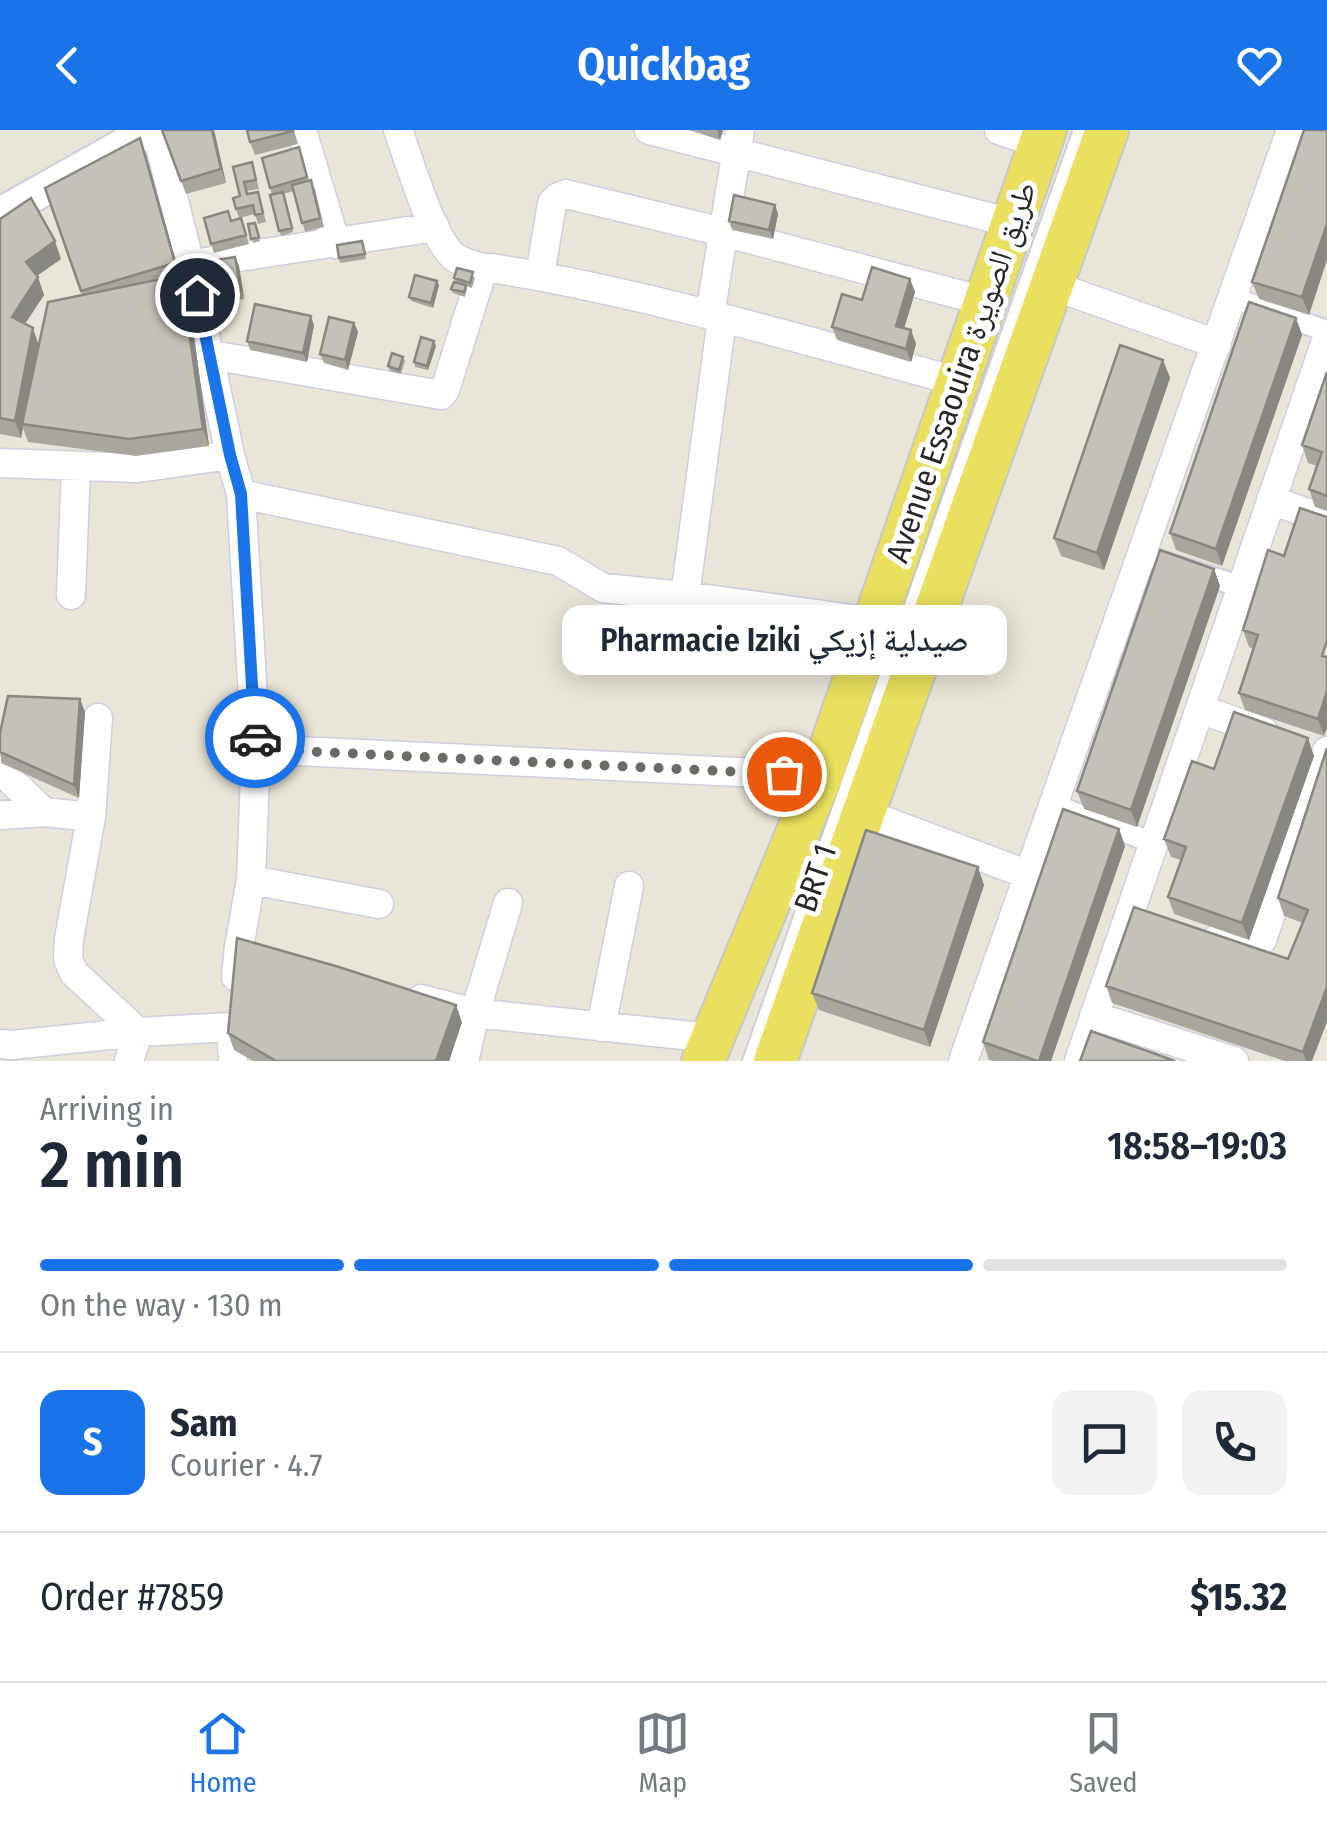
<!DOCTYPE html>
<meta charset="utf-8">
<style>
body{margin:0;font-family:"Fira Sans Condensed","Noto Naskh Arabic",sans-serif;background:#f2f2f3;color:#1f2937;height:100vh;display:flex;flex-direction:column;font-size:38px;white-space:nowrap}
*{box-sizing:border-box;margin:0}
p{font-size:32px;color:#747a83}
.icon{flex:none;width:55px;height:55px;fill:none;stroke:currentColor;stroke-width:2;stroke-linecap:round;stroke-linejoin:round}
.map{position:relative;height:931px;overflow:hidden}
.sheet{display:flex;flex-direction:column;background:#fff;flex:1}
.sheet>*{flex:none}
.pin{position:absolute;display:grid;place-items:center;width:85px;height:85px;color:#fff;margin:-42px;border:5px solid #fff;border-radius:50%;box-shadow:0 2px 10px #0007}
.courier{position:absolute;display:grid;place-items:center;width:100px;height:100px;margin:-50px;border:8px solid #1a73e8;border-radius:50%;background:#fff;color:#222;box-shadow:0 2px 12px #0007}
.bubble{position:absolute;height:70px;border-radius:20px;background:#fff;box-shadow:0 5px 25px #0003;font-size:32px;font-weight:600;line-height:70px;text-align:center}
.summary em{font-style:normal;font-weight:600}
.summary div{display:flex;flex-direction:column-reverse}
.summary{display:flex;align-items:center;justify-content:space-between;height:170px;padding:0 40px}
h1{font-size:65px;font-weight:600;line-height:75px}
.bar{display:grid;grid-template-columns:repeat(4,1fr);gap:15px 10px;align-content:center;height:120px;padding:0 40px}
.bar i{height:12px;border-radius:8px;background:#e0e1e3}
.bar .selected{background:#1a73e8}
.bar p{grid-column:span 4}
.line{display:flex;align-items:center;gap:25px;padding:0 40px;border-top:2px solid #e0e1e3}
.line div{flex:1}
.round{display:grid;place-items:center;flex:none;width:105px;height:105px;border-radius:20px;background:#f2f2f3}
header{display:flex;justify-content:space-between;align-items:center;height:130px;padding:0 40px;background:#1a73e8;color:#fff;font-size:45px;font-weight:600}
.menu{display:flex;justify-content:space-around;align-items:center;height:140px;border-top:2px solid #e0e1e3;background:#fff;font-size:28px;color:#747a83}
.menu a{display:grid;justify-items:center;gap:5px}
.menu .selected{color:#1a73e8}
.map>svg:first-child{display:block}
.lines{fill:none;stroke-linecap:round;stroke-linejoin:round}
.service-casing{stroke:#cecedf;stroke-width:18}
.pedestrian-casing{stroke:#cecedf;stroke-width:24}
.minor-casing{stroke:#cecedf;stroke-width:31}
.tertiary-casing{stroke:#cecedf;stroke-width:36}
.primary-casing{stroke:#c7c7c7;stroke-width:46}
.service{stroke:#fff;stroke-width:14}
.pedestrian{stroke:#fff;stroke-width:20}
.minor{stroke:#fff;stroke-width:28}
.tertiary{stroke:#fff;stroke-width:32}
.primary{stroke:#e8e05e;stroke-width:42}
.wall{fill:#a9a69e}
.shaded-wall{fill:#898781}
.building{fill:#c4c1b8;stroke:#898781;stroke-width:2.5}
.done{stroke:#6b6a65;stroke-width:10;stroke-dasharray:0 18}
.route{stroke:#1a73e8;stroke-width:12}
.labels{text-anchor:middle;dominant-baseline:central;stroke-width:10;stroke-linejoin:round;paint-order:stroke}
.street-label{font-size:32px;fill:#272727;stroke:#fff}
</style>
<header><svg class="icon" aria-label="back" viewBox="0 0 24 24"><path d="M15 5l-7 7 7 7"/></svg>Quickbag<svg class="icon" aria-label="heart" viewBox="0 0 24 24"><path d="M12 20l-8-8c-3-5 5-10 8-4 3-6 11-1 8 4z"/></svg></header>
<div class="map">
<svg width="1327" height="931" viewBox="0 0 1327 931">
<rect width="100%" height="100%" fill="#e9e5d8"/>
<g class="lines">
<g class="service-casing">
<path id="service" d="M750,931l331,-931"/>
</g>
<g class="pedestrian-casing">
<path id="pedestrian" d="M1233,168l94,33
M1142,425l100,32
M1054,675l100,38"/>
</g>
<g class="minor-casing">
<path id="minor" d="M156,0l34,134 40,191 11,39 15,255 -5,131 -12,67 -3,30
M302,0l34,114
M398,0c12,32 32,104 55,126 7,6 29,13 38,12 157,25 311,72 465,113
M649,0l363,93
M999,0l41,14
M199,133l236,-36
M540,146l12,-73 6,-6 8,-3 157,38 261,69
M1051,155l166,59
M710,185l30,-185
M211,225l230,40 4,-5 38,-121
M0,333l138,5 92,-13
M241,364l317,67 45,27 82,8 189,26
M1271,370l56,20
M71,465l5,-128
M685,466l37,-278
M1200,579l64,23
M98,588l-7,99 -22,122 -1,20 6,14 64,59 -9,29
M256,619l565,27
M0,640l44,42
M864,683l165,62
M0,685l44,-3 47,5
M251,750l128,24
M1217,809c17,6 30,13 45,1l65,-189
M421,869l54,14 236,25
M1094,886l140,45
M601,897l28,-141
M0,914l12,1 126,-13 93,-5 2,34
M464,931l11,-48 33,-110
M963,931l328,-931
M1079,931l248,-723"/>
</g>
<g class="tertiary-casing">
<path id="tertiary" d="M0,84l150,-84"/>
</g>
<g class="primary-casing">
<path id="primary" d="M703,931l118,-285 224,-646
M775,931l332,-931"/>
</g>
<use href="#service" class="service"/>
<use href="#pedestrian" class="pedestrian"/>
<use href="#minor" class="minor"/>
<use href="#tertiary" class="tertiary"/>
<use href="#primary" class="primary"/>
</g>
<path class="wall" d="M162,0h52l12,53 -40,11z
M294,0l4,14 -43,11 -5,-13z
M689,0h34l-3,10z
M1304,0l5,185 -50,-16 -7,-17z
M299,17l10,33 6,9 9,38 -19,5 -11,-41 -11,3 10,38 -12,4 -11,-41h2l-2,-7z
M146,25l34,120h1l7,17 21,154 -73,10 -108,-14 -5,-14 -2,10 -21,-4v-215l61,40 -24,17 7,19 -19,29 14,21 43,-50 -37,-107z
M252,32l7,27 -12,2 1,3 10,-2 8,30 -8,2 -3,-10 -16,4 -3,-9z
M775,75l3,9 -5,25 -41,-9 -3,-9z
M241,88l8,26 -35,9 -3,-9 20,-24z
M255,93l5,18 -7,2 -5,-19z
M362,111l4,18 -26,4 -1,-5z
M235,127l4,9 5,33 -14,2 1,4 -25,4 -3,-9z
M475,147l-3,11 -6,-2 1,3 -2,8 -12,-4 -2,-4 5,-7 -2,-4z
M910,149l5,13 -11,36 7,2 5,14 -5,18 -74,-22 -5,-13 30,-27z
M439,155l-6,23 -22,-7 -2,-4z
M1296,188l6,17 -80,231 -46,-16 -6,-17z
M354,193l4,9 -10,38 -24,-7 -4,-9z
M314,195l-7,37 -57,-12 -3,-9z
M436,216l-8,24 -13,-3 -1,-5z
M403,227l2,4 -4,13 -11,-3 -2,-5z
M1163,230l7,18 -66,192 -43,-14 -7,-18z
M1327,242v139l-12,-4 -6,-18 8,-23 -9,-3 -6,-18z
M1268,420l56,186 -79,-26 -6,-17 14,-44 -4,-2 -6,-17z
M1214,439l6,17 -83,241 -53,-18 -7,-18z
M85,582l-6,86 -78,-35 -1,-30z
M1327,618l-15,313h-27l-173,-58 -6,-17 182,-27 15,-36 -19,-7 -6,-18z
M1314,626l-65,184 -75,-26 -6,-17 13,-37 -10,-3 -7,-18 50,-70z
M1119,699l6,17 -74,215h-58l-4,-1 -6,-18z
M984,755l-54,162 -111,-37 -7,-17z
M462,892l-13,39h-196l-19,-11 -6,-17z"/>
<path class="shaded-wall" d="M212,0h2l12,53 -5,-14z
M717,0h6l-3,10z
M140,8l6,17 35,125 -6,-17z
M775,75l3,9 -5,25 -4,-9z
M1327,94v36l-18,55 -7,-18z
M55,111l6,18 -29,20 -6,-17z
M235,127l4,9 5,33 -3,-9z
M181,145l7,17 21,154 -6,-17z
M38,147l6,18 -26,39 -6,-17z
M910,149l5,13 -14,47 -5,-13z
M437,151l2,4 -6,23 -2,-5z
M311,186l3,9 -7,37 -4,-9z
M1296,188l6,17 -80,231 -6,-17z
M354,193l4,9 -10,38 -3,-10z
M33,198l6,18 -17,78 1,4 -2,10 -6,-17z
M911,200l5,14 -5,18 -5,-13z
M434,211l2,5 -8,24 -1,-4z
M1163,230l7,18 -66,192 -7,-17z
M1214,439l6,17 -83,241 -6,-17z
M1327,561v37l-3,8 -6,-17z
M80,569l5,13 -6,86 -5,-13z
M1308,608l6,18 -65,184 -7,-17z
M1119,699l6,17 -74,215h-12z
M978,737l6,18 -54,162 -6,-17z
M1327,857v35l-15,39h-6l-3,-9z
M456,875l6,17 -13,39h-13z"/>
<path class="building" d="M162,0h50l9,39 -40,12z
M247,0h46v1l-43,11z
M1304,0h23v94l-25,73 -50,-15z
M140,8l35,125 -94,28 -36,-103z
M299,17l8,30 -37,11 -8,-30z
M252,32l4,18 -12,2 3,12 11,-2 5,21 -8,2 -2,-10 -17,4 -3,-11 7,-2 -7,-29z
M311,50l9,38 -18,5 -10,-38z
M283,62l9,36 -13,3 -9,-36z
M734,65l41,10 -6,25 -40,-9z
M31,68l24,43 -29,21 12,15 -26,40 21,11 -18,93 -15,-3v-199z
M228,81l3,10 10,-3 5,17 -35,9 -7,-26z
M255,93l4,14 -8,2 -3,-15z
M362,111l3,13 -26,4 -2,-13z
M235,127l6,33 -14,2v4l-24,4 -5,-37z
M872,137l38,12 -14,47 15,4 -5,19 -74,-22 10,-33 20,6z
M457,138l16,4 -3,11 -16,-5z
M181,145l22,154 -74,10 -107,-15 26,-122z
M415,145l22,6 -6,22 -22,-6z
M454,152l12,3 -2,7 -13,-3z
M1249,172l47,16 -80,231 -46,-16z
M255,174l56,12 -8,37 -56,-12z
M329,187l25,6 -9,37 -25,-6z
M421,207l13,4 -7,25 -13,-4z
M1120,215l43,15 -66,193 -43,-15z
M392,223l11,4 -4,13 -11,-4z
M1327,242v124l-18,-7 13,-37 -20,-7z
M1300,378l27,9v124l-5,15 5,1v34l-9,28 -79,-26 19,-58 -15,-5 25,-80 16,6z
M1160,420l54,19 -83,241 -54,-19z
M8,566l72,3 -6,86 -74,-33v-19z
M1234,582l74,26 -66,185 -74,-26 18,-50 -22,-8 28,-78 22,8z
M1327,618v239l-24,65 -197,-66 28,-79 154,52 20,-49 -30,-12z
M1063,679l56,20 -80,232h-2l-54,-19z
M866,700l112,37 -54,163 -112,-37z
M237,808l102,29 117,38 -20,56h-160l-48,-28z
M1091,901l84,30h-95z"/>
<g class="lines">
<path class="done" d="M255,608l1,11 528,25"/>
<path class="route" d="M197,165l33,160 11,39 14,244"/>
</g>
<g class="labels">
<g class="street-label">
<text transform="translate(961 242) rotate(-71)">Avenue Essaouira طريق الصويرة</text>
<text transform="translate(815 748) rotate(-71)">BRT 1</text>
</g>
</g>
</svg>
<div class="pin" style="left:784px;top:644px;background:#ea580c"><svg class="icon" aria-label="bag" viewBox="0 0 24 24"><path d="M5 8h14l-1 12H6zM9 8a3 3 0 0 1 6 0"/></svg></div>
<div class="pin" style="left:197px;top:165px;background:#1f2937"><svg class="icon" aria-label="home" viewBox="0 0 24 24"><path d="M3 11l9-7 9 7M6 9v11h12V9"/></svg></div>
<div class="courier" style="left:255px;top:608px"><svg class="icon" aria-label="car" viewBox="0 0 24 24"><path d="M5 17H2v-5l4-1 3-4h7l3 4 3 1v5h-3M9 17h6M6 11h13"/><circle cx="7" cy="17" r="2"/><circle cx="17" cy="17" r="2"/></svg></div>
<div class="bubble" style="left:562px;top:475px;width:445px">Pharmacie Iziki صيدلية إزيكي</div>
</div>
<section class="sheet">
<div class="summary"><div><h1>2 min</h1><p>Arriving in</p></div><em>18:58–19:03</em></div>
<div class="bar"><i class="selected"></i><i class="selected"></i><i class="selected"></i><i></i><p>On the way · 130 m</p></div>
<div class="line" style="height:180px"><b class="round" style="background:#1a73e8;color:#fff">S</b><div><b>Sam</b><p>Courier · 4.7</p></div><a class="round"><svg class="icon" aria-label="chat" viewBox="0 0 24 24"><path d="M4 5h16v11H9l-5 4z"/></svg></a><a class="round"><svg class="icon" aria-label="phone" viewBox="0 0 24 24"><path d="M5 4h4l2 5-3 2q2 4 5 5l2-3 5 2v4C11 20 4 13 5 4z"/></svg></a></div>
<div class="line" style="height:130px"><div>Order #7859</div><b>$15.32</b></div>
</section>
<nav class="menu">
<a class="selected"><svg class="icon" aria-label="home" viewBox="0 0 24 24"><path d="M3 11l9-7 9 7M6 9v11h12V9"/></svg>Home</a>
<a><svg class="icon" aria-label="map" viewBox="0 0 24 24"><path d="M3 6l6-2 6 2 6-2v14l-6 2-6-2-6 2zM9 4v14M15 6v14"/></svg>Map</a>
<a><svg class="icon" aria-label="saved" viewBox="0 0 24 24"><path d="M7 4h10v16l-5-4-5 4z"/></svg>Saved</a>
</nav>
